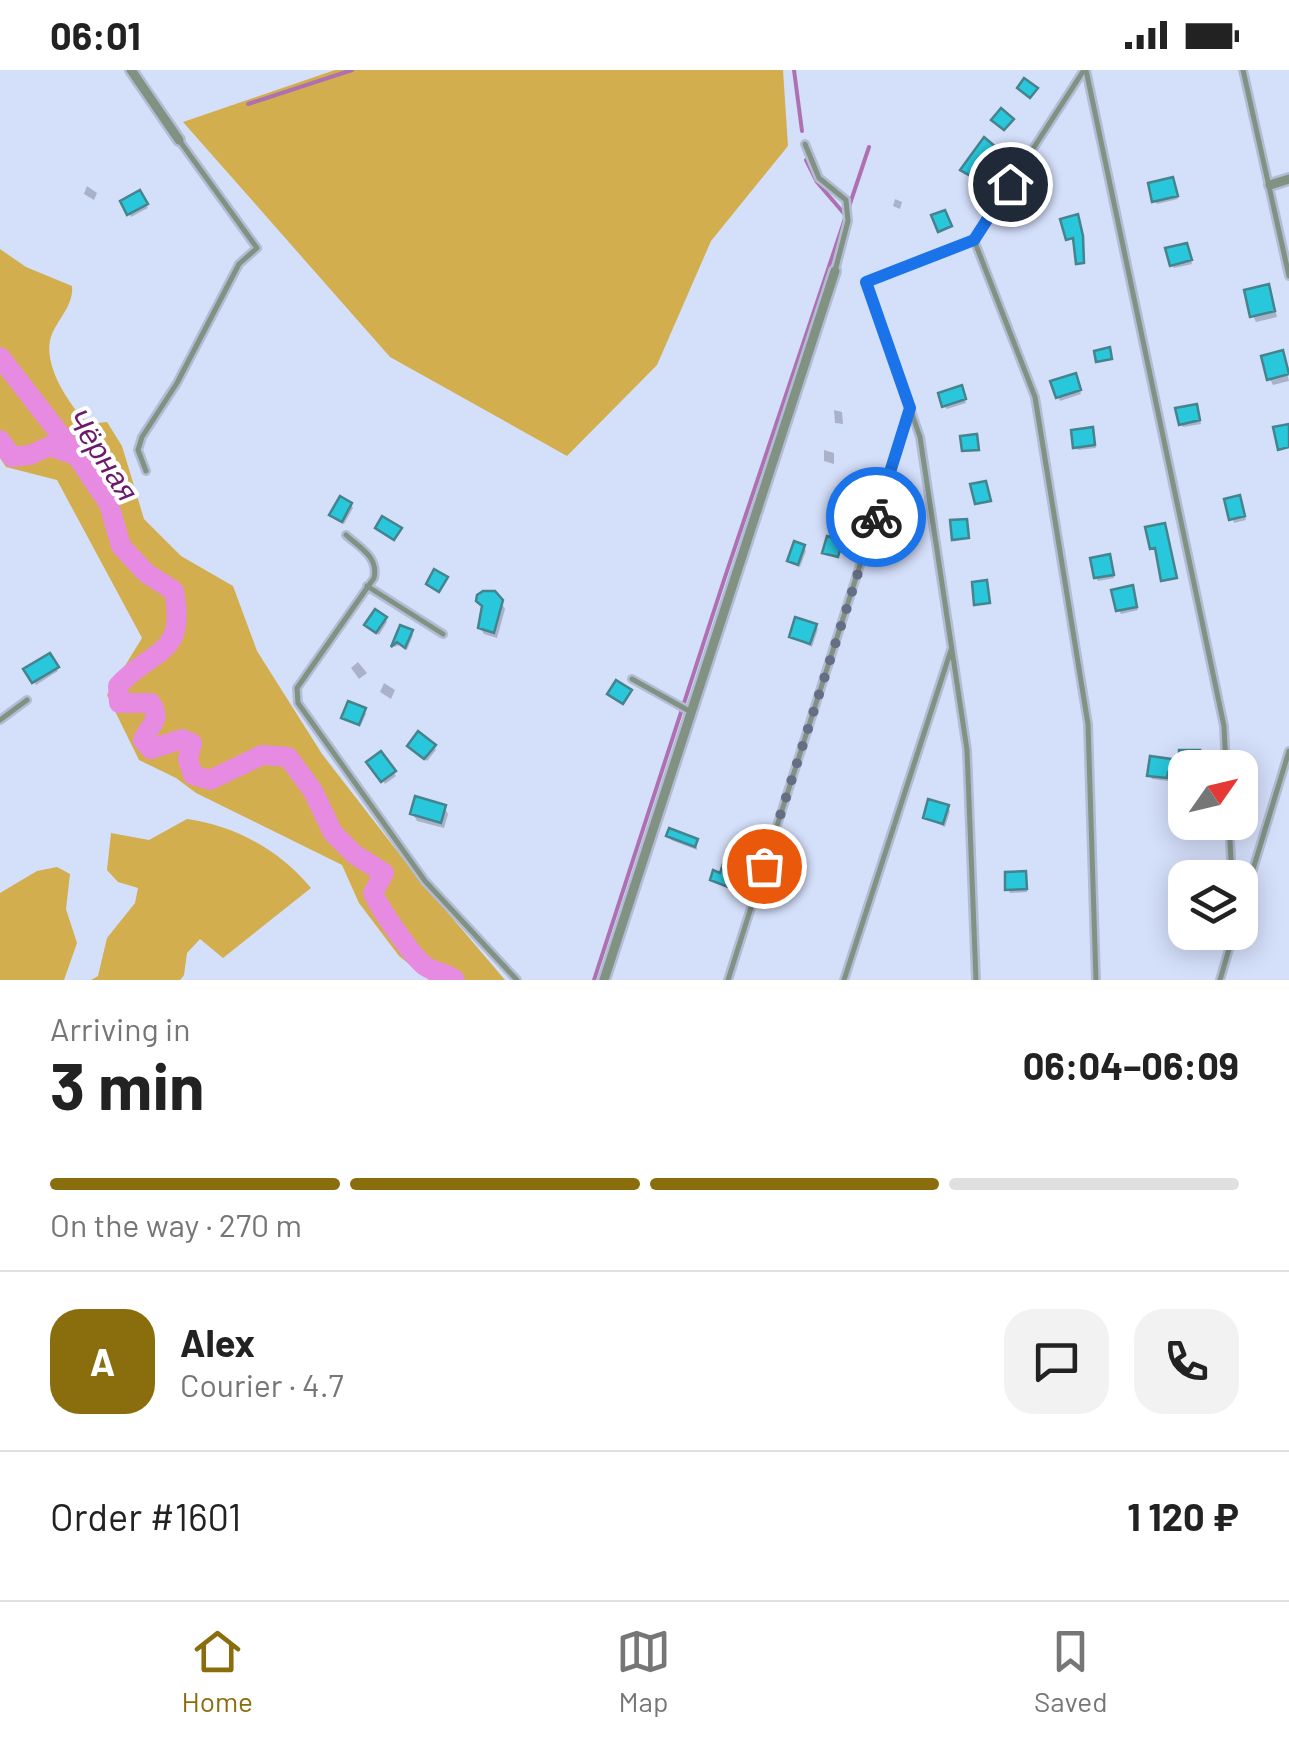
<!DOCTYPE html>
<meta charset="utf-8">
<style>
body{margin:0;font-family:Barlow,sans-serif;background:#f2f2f2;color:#222;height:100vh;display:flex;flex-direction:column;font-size:38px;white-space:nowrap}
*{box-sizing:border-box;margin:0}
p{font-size:32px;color:#767676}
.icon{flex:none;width:55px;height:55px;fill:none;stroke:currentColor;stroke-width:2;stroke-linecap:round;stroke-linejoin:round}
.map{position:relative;height:910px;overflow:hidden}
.details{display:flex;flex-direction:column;background:#fff;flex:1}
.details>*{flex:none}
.needle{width:65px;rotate:56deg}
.buttons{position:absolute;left:1168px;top:680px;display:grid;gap:20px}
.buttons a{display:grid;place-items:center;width:90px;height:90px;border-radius:20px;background:#fff;box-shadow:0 5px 25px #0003;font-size:50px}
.pin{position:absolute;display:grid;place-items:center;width:85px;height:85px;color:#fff;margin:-42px;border:5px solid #fff;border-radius:50%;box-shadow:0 2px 10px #0007}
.courier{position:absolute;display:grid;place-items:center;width:100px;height:100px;margin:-50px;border:8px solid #1a73e8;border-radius:50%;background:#fff;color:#222;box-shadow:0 2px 12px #0007}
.summary em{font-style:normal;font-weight:700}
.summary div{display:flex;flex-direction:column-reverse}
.summary{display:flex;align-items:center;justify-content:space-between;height:170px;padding:0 50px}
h1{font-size:65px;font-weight:700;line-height:75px}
.bar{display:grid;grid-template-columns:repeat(4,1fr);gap:15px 10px;align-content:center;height:120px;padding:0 50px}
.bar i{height:12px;border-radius:8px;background:#e0e0e0}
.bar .current{background:#8a6d0d}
.bar p{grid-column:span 4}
.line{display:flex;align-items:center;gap:25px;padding:0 50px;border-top:2px solid #e0e0e0}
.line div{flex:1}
.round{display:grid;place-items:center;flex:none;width:105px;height:105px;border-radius:30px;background:#f2f2f2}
.status{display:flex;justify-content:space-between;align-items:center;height:70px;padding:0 50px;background:#fff;direction:ltr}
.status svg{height:28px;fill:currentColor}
.tab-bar{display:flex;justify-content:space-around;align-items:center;height:140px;border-top:2px solid #e0e0e0;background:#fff;font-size:28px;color:#767676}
.tab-bar a{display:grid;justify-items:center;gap:5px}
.tab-bar .current{color:#8a6d0d}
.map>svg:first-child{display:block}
.green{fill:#d2ae4e}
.shadow{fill:#0003}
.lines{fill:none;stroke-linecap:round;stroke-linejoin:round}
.stream{stroke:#af70b2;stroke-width:4}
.river{stroke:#e78be2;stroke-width:20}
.building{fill:#29c7dc;stroke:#45838d;stroke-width:2.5}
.lane-casing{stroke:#b2bcd5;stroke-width:10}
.street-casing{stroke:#b2bcd5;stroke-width:14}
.lane{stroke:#819283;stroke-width:5}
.street{stroke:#819283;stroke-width:9}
.done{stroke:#666e83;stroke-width:10;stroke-dasharray:0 18}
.route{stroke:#1a73e8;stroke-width:12}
.labels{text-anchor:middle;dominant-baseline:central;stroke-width:8;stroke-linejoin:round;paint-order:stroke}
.water-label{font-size:30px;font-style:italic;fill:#6b1a69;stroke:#fff}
</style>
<div class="status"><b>06:01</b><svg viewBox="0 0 49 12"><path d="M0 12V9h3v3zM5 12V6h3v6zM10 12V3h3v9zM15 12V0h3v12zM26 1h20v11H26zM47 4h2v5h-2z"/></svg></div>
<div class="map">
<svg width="1289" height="910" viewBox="0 0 1289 910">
<rect width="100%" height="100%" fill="#d4dffa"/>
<path class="green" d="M335,0h448l5,76 -77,95 -54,124 -90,91 -177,-99 -207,-235z
M0,179l26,18 46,19c2,20 -15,33 -21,51 -9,28 19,69 37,87l19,-2 15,24 22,73 37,37 52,30 24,65 65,103 93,120 90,106h-76l-30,-24 -40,-53 -17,-38 -146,-72 -20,-15 -37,-18 -32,-65 35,-57 -85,-158 -51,-13 -6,-9z
M187,749c49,7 92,31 124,69l-88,70 -23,-19 -13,14 -3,22 -4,5h-89l7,-4 9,-38 28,-35 3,-15 -20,-6 -11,-12 4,-37 38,7z
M57,797l13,7 -4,35 11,34 -13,37h-64v-87l37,-22z"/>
<path class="shadow" d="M996,80l2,3 -20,29 -13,-9 -2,-3z
M1174,114l4,15 -21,5 -2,-3z
M87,116l10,7 -3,7 -10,-6z
M139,123l9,15 -17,9 -8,-15z
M895,129l7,3 -2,7 -7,-3z
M1188,180l4,14 -18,4 -2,-3z
M1271,224l6,23 -21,5 -3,-6z
M1282,283l7,28 -16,4 -3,-6z
M1077,310l4,14 -21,7 -2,-4z
M963,322l3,11 -19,6 -3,-3z
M834,340l8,2 1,12 -8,-1z
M1198,340l3,14 -18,3 -2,-3z
M1092,360l4,18 -18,2 -2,-3z
M824,380l10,3v11l-10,-3z
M1227,431h14l5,19 -12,3z
M857,434l-1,16 -17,-8z
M351,435l2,3 -9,16 -10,-6 -2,-3z
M803,477l3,4 -6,16 -8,-3 -2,-3z
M1111,491l3,17 -16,3 -2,-3z
M1133,522l5,18 -17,4 -2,-4z
M478,531l23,1 4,7 -8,29 -13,-4 -4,-6 4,-19z
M385,549l2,3 -8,13 -12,-10z
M815,556l3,3 -6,18 -21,-10z
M402,558l11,7 -6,15 -7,-5 -6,2z
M49,586l9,15 -22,14 -9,-15z
M358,592l9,11 -8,6 -8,-11z
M384,613l11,7 -4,9 -11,-7z
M364,640l2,4 -6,13 -16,-10z
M434,676l2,4 -9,11 -15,-11z
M1198,682l2,16h-15v7h-16l-1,6 -16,-2 -2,-4z
M380,684l16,22 -11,8 -15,-22z
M444,737l4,7 -4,14 -27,-7 -4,-7z
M947,737l3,4 -5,16 -20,-9z
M669,766l28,5v9l-26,-10z
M735,800l3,4 -6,16 -20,-10z
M1025,804l2,18 -17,1 -2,-4z"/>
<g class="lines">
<path class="stream" d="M794,0l8,61
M248,34l104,-34
M806,90l11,22 30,35
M0,291l1,-2
M594,910l130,-400 145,-433"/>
<path class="river" d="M0,287l76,98 33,49 12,42 25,27 28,18c13,66 -22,57 -56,95l1,17h32c11,18 -1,21 -8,37l8,9 31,-10 10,4 -4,16 5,16 17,5 52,-25 26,2 25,34 20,42 21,21 30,19 -11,20c5,13 41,66 52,73 10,7 20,6 30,14
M0,370l12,17 18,-2 20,-9 25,9"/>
</g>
<path class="building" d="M1024,8l14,10 -8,10 -13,-10z
M1001,38l13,11 -10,11 -13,-10z
M984,67l13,11 -21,31 -16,-9z
M1173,107l5,19 -26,6 -4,-19z
M140,120l8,14 -21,11 -7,-14z
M945,140l7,16 -14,6 -7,-17z
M1078,144l5,22 1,27 -8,1 -3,-26 -7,2 -6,-21z
M1187,173l5,17 -22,6 -5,-18z
M1269,214l6,27 -25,6 -6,-27z
M1110,277l2,12 -16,3 -2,-11z
M1283,280l6,24 -22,6 -6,-24z
M1076,303l5,17 -25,8 -6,-17z
M962,315l4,14 -24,8 -4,-14z
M1197,334l3,16 -21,5 -4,-17z
M1289,354v23l-11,3 -5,-23z
M1093,357l2,18 -22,3 -2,-18z
M977,364l2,16 -17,1 -2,-15z
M986,411l5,20 -16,3 -5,-20z
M1240,425l5,21 -16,4 -5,-21z
M340,426l12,7 -10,19 -13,-7z
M841,427l17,5 -4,16 -18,-5z
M382,446l20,12 -8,12 -19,-12z
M967,449l2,19 -17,2 -2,-20z
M1165,453l12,55 -16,3 -6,-33 -5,1 -5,-22z
M827,466l16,4 -5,17 -16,-4z
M794,471l11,4 -7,20 -11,-4z
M1110,484l4,21 -20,3 -4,-20z
M434,499l14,8 -9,15 -13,-8z
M987,510l3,23 -16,2 -2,-23z
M1133,515l4,22 -21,4 -5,-21z
M483,521h12l8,9 -9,33 -16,-5 4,-22 -6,-5 1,-6z
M375,539l12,8 -11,16 -12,-8z
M795,547l22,7 -7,20 -21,-7z
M400,555l13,5 -8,18 -8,-6 -6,5z
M50,583l9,14 -27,16 -9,-14z
M616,610l16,10 -9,14 -16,-10z
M348,631l18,7 -7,17 -18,-7z
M418,661l18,14 -12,14 -17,-13z
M1179,680h21v18l-32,4 -1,6 -20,-2 3,-20 29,4z
M381,681l15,20 -15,11 -15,-20z
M415,726l31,9 -5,18 -31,-9z
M928,729l21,6 -6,19 -20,-6z
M669,758l29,11 -3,8 -29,-11z
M723,794l14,4 -6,20 -21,-8 3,-10 7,3z
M1026,801l1,18 -22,1v-18z"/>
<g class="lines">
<g class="lane-casing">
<path id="lane" d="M1086,0l138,656 2,42
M1243,0l46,206
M805,74l14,34 27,22 2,21 -13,50
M974,170l61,157 53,327 8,256
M146,401l-8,-21 4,-13 35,-54 62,-119 18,-16 -78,-108
M346,465c13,12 33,22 28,43l-77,110 1,15 127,178 92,99
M367,516l76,48
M632,609l59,33
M0,650l27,-20
M1229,752l3,56
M1240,842l49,-161
M728,910l181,-569
M844,910l107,-330
M976,910l-9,-230 -47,-313 -54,-155 108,-42 110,-170
M1220,910l14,-48"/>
</g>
<g class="street-casing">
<path id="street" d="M131,0l48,70
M1270,115l19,-6
M604,910l231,-709"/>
</g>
<use href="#lane" class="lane"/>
<use href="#street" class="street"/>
</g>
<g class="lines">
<path class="done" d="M764,796l112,-349"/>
<path class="route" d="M876,447l34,-109 -44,-126 108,-42 36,-56"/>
</g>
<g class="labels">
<g class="water-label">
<text transform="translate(104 384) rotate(57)">Чёрная</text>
</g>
</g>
</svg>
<div class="buttons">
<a><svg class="needle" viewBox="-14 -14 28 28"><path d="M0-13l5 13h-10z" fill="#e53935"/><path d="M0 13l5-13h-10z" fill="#767676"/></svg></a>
<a><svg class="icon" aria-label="layers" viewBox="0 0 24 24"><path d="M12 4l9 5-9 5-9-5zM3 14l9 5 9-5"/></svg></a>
</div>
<div class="pin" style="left:764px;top:796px;background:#ea580c"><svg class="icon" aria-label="bag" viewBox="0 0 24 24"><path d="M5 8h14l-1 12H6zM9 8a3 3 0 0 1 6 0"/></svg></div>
<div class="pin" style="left:1010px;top:114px;background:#1f2937"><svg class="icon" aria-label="home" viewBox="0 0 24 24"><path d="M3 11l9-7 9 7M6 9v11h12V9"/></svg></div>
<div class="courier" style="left:876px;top:447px"><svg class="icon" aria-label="bike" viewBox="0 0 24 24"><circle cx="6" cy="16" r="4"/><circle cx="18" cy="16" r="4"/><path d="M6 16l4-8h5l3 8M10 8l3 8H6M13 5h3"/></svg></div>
</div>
<section class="details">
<div class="summary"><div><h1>3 min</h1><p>Arriving in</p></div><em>06:04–06:09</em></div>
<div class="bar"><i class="current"></i><i class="current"></i><i class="current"></i><i></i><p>On the way · 270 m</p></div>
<div class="line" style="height:180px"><b class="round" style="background:#8a6d0d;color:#fff">A</b><div><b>Alex</b><p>Courier · 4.7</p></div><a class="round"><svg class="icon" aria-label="chat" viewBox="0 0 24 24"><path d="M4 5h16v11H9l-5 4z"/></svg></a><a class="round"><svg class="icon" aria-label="phone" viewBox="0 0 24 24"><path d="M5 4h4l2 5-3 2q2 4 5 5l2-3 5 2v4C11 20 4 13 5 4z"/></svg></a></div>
<div class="line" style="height:130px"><div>Order #1601</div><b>1 120 ₽</b></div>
</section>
<nav class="tab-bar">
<a class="current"><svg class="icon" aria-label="home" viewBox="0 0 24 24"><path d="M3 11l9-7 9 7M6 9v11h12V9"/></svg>Home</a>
<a><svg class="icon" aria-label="map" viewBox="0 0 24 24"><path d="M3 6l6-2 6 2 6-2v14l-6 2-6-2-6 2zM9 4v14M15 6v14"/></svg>Map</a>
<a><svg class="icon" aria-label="saved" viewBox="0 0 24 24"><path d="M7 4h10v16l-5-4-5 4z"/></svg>Saved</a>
</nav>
